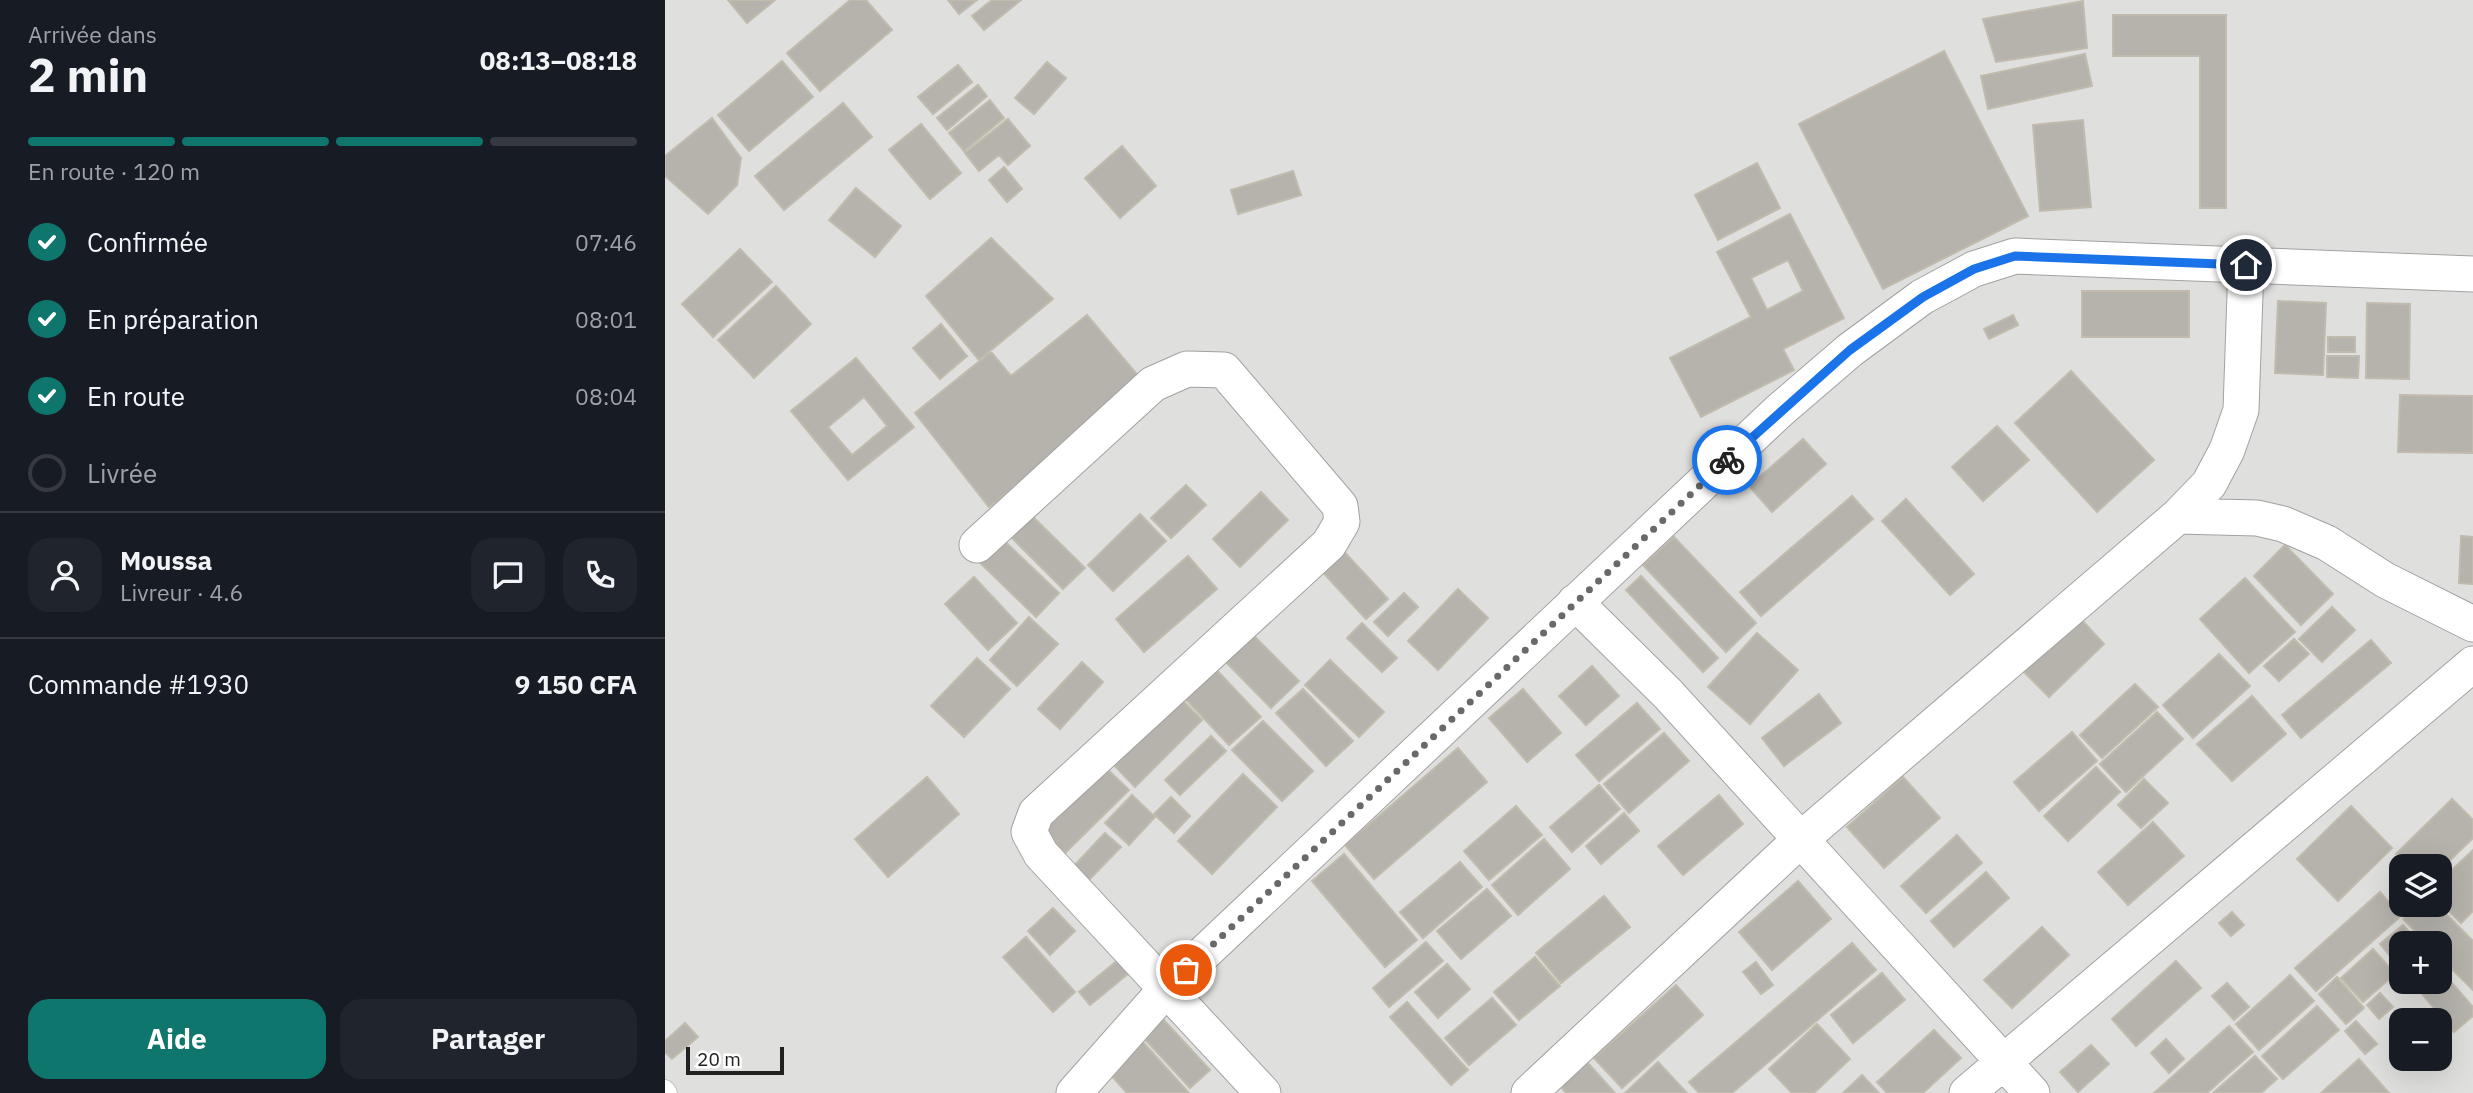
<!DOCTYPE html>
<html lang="fr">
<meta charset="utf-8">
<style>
body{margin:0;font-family:"IBM Plex Sans",sans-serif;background:#20242c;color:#f1f3f6;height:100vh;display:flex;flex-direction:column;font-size:26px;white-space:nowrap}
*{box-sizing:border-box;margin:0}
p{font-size:23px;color:#9ea1a6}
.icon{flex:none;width:38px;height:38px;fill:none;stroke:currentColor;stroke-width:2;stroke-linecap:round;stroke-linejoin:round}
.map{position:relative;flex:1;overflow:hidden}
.side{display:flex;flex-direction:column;background:#171b24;width:665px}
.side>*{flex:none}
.tools{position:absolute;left:1724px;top:854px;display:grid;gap:14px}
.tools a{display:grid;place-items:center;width:63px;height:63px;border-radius:14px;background:#171b24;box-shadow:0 7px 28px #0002;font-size:35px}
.scale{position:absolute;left:21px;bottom:18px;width:98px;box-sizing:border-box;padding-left:7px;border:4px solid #212121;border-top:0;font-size:19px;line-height:24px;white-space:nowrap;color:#212121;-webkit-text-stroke:5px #fff;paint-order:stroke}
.pin{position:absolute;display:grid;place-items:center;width:60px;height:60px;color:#fff;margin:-30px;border:4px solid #fff;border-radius:50%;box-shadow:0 2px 7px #0007}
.courier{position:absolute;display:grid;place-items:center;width:70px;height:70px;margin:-35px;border:5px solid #1a73e8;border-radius:50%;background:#fff;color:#222;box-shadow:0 2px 9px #0007}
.summary em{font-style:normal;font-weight:800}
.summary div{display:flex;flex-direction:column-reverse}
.summary{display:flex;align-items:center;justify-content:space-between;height:119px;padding:0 28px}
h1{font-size:46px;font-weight:800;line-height:52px}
.bar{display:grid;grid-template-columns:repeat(4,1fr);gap:10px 7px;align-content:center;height:84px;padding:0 28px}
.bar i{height:9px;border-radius:5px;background:#363941}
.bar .current{background:#0f766e}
.bar p{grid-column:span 4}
.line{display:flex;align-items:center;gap:18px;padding:0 28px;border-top:2px solid #363941}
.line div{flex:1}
.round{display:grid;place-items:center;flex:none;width:74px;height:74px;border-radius:21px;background:#20242c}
ol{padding:0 28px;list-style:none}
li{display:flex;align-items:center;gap:21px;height:77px}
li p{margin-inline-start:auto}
li .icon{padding:7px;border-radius:50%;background:#0f766e;color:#fff;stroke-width:4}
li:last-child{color:#9ea1a6}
li i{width:38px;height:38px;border:4px solid #363941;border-radius:50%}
.button{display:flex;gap:14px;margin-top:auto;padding:14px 28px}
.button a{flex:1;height:80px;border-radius:21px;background:#0f766e;color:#fff;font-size:28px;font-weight:800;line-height:80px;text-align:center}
.button a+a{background:#20242c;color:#f1f3f6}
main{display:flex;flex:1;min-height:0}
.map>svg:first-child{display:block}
.residential{fill:#dfdfde;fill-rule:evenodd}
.building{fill:#b5b3ac;stroke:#c0bbad;stroke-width:2;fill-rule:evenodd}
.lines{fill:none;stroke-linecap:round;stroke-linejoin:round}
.lane-casing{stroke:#a2a2a2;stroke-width:19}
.street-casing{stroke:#a2a2a2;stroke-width:37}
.lane{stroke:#fff;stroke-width:18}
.street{stroke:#fff;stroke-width:35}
.done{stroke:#696967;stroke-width:7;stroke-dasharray:0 12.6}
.route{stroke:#1a73e8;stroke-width:9}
</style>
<main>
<section class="side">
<div class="summary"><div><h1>2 min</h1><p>Arrivée dans</p></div><em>08:13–08:18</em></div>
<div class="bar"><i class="current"></i><i class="current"></i><i class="current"></i><i></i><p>En route · 120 m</p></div>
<ol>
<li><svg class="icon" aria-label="check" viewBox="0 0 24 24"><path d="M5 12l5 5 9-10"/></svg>Confirmée<p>07:46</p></li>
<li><svg class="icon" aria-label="check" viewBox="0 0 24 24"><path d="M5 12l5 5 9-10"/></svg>En préparation<p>08:01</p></li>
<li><svg class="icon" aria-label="check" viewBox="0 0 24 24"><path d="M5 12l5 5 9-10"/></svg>En route<p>08:04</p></li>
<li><i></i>Livrée</li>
</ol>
<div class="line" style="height:126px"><a class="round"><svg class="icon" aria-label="person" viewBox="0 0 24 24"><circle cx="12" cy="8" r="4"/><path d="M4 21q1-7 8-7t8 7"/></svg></a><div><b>Moussa</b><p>Livreur · 4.6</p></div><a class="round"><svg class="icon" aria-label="chat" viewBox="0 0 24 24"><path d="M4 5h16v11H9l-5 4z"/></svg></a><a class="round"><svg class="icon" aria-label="phone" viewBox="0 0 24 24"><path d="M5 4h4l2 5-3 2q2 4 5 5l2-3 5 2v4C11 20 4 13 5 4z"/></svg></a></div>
<div class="line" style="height:91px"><div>Commande #1930</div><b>9 150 CFA</b></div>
<div class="button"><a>Aide</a><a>Partager</a></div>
</section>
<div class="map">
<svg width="1808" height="1093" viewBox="0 0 1808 1093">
<rect width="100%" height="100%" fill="#f0f0e9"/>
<path class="residential" d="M0,0h1808v1093h-1808zM1736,866h38v39h-38zM1736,943h38v39h-38zM1736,1020h38v39h-38z"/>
<path class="building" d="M63,0h47l-28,23z
M185,0h16l26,30 -72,61 -33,-38z
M283,0h29l-18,14z
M327,0h29l-37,30 -12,-14z
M1418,1l4,47 -91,14 -13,-43z
M1448,15h113v193h-26v-152h-87z
M1279,51l84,165 -145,73 -84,-165z
M1420,54l7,32 -104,23 -7,-33z
M117,61l31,36 -64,54 -31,-36z
M382,62l19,16 -32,36 -19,-16z
M293,65l14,17 -39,32 -15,-17z
M313,85l9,11 -40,34 -10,-12z
M325,100l14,18 -40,33 -15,-18z
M178,103l29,34 -88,73 -29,-34z
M47,118l29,40 -4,27 -29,29 -43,-38v-20z
M343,119l22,27 -22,19 -9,-10 -20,16 -14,-18z
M1418,120l8,87 -51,4 -7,-86z
M256,124l40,49 -31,26 -41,-49z
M457,146l34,40 -36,32 -35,-40z
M1092,163l23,45 -62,32 -23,-45z
M339,167l18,22 -15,13 -18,-22z
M628,171l8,24 -63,19 -7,-24z
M191,188l45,38 -26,31 -46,-37z
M1125,214l54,104 -61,31 11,21 -93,47 -31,-59 81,-41 -34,-65zM1123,260l15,31 -36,19 -16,-32z
M326,238l62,61 -74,61 -53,-64z
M75,249l32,33 -59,55 -31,-33z
M111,286l35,38 -57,54 -36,-38z
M1417,291h107v46h-107z
M1613,301l48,2 -3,72 -48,-2z
M1702,303l43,1 -1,75 -43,-1z
M422,315l59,70 -157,122 -74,-94 76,-61 20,24z
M1348,315l5,10 -29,14 -5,-10z
M276,324l26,32 -27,23 -27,-31z
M1663,337h27v15h-27z
M1662,356h32l-1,22 -31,-1z
M191,358l58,69 -66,53 -57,-69zM199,397l23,29 -35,29 -24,-28z
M1406,371l83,89 -57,52 -82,-89z
M1735,395l73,1v57l-75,-1z
M1332,426l32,34 -46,41 -31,-34z
M1138,439l23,25 -54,48 -23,-26z
M521,485l20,20 -35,33 -20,-20z
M596,492l27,28 -48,47 -27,-28z
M1187,496l21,23 -112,97 -21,-24z
M1241,499l68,75 -24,21 -68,-74z
M360,509l60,59 -22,21 -59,-59z
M475,514l26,27 -53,50 -25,-26z
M332,534l62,59 -23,24 -62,-60z
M1796,536l12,1v47l-14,-1z
M1009,537l82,86 -30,29 -83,-87z
M672,544l51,55 -22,20 -50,-54z
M1620,545l48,49 -32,31 -47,-49z
M523,556l29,33 -73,63 -28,-33z
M976,576l77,82 -15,14 -77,-82z
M309,577l43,46 -29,27 -43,-46z
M1580,578l50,54 -46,41 -49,-54z
M793,589l30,29 -50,52 -30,-29z
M739,593l14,14 -30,29 -14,-14z
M1667,607l23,23 -33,32 -23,-23z
M1413,616l26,28 -55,53 -27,-27z
M364,617l29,27 -41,42 -27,-26z
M697,623l35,35 -15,14 -35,-34z
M578,625l56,56 -28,27 -55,-56z
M1092,633l41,37 -48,54 -42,-37z
M1629,639l15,15 -30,27 -15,-15z
M1706,640l20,23 -90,75 -19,-23z
M1554,654l31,32 -57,52 -30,-33z
M312,658l33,31 -46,48 -33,-31z
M665,660l54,52 -25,25 -54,-52z
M417,662l21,20 -43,47 -22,-20z
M544,662l52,55 -32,28 -51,-54z
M927,666l27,30 -33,29 -27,-29z
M1470,684l23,23 -56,51 -22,-23z
M638,689l50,52 -27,25 -50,-53z
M858,689l38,44 -34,29 -38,-44z
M1154,694l22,29 -57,43 -22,-28z
M512,695l25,25 -67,67 -25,-26z
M1587,696l34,38 -54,47 -35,-37z
M972,703l23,26 -61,52 -23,-26z
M1492,712l26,27 -57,53 -26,-28z
M598,721l50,50 -31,30 -50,-51z
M1407,732l25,29 -58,50 -25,-29z
M999,733l25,28 -60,52 -25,-29z
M546,736l15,15 -46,44 -15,-15z
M793,748l29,34 -113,97 -29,-34z
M434,761l30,29 -64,63 -29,-29z
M1431,767l24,25 -52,49 -24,-25z
M578,774l34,33 -65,67 -34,-33z
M262,777l32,37 -71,63 -33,-38z
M1238,777l37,41 -56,50 -37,-41z
M1479,779l24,24 -27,25 -23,-23z
M934,785l21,24 -48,43 -22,-25z
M467,795l23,22 -26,28 -24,-22z
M1054,795l24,29 -60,51 -25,-29z
M506,797l19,19 -16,17 -20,-19z
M1787,799l21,21v18l-34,33v-5h-30l-13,-12z
M851,806l26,29 -53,45 -25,-29z
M1686,806l41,42 -54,53 -41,-42z
M959,813l15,18 -38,33 -15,-18z
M1488,822l31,34 -56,49 -30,-33z
M440,833l16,14 -36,37 -15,-14z
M1292,835l25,28 -56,50 -25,-27z
M879,839l26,30 -52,46 -26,-30z
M1808,850v61l-12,12 -22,-22v-19z
M679,854l73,86 -32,27 -73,-86z
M795,862l22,25 -59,51 -23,-26z
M1321,872l23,26 -55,49 -23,-26z
M1133,881l33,38 -59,51 -33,-38z
M822,889l24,27 -50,43 -24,-28z
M1715,892l21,24 -85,75 -21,-23z
M939,896l26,31 -69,56 -25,-30z
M1753,905h19l36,36v49l-34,-34v-13h-12l-24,-24z
M388,908l22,23 -25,24 -22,-24z
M1567,912l12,13 -13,11 -12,-13z
M1738,925l16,18h-18v26l-21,-25z
M1377,927l27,28 -57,53 -28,-28z
M361,937l49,55 -22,20 -50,-55z
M761,942l17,19 -54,46 -16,-19z
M1187,943l24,27 -144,123h-33l-10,-11z
M1708,949l22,25 -32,28 -22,-24z
M870,957l25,29 -41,34 -25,-28z
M453,960l11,13 -39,32 -11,-13z
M1511,961l25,27 -65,58 -24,-27z
M1091,962l17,23 -12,9 -18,-22z
M782,964l23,25 -32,29 -23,-26z
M1774,968l34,39v9l-19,16 -42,-50h27z
M1217,973l23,27 -52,43 -22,-28z
M1625,975l24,26 -55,49 -23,-26z
M1672,977l27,31 -18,16 -27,-30z
M1562,983l22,24 -15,13 -22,-24z
M1011,985l27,30 -81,73 -28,-30z
M1715,993l13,14 -14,12 -12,-14z
M827,998l24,27 -47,40 -24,-27z
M742,1002l61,68 -17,15 -61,-68z
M1652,1006l22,24 -56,49 -21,-23z
M496,1017l49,53 -20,18 -49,-53z
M1691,1021l21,23 -12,10 -20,-23z
M20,1023l13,14 -26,22 -7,-7v-11z
M1152,1024l33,35 -36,34h-22l-23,-24z
M1564,1026l24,26 -46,41h-53z
M1269,1030l27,28 -38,35h-36l-10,-11z
M1501,1039l18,20 -15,14 -18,-20z
M477,1041l47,52h-62l-19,-21z
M1426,1045l18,19 -31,28 -18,-20z
M1590,1056l22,23 -16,14h-48z
M1694,1059l30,34h-68z
M922,1062l28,31h-49l-6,-7z
M993,1062l29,31h-62z
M1197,1075l17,18h-36z"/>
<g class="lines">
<g class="lane-casing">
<path id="lane" d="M0,1089l3,4"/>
</g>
<g class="street-casing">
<path id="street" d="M1513,516l79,2 26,6 44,19 58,37 88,44
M312,545l176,-161 34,-15 37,1 116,136 2,16 -13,22 -293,269 -7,19 12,22 222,239
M910,602l93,92 364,399
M409,1093l93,-105 612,-577 71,-61 72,-53 52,-28 41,-13 458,18
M864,1093l271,-253 378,-324 31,-32 18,-34 14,-40 5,-145
M1302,1093l506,-429"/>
</g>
<use href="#lane" class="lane"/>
<use href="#street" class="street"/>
</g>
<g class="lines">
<path class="done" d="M521,970l541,-510"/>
<path class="route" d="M1062,460l123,-110 73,-53 51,-28 41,-13 231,9"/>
</g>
</svg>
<div class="tools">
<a><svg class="icon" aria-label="layers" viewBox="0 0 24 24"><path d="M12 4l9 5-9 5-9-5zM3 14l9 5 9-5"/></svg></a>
<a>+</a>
<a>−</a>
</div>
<div class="scale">20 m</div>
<div class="pin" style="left:521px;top:970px;background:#ea580c"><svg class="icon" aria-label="bag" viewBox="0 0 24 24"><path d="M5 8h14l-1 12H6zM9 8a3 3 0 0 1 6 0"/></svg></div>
<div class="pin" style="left:1581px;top:265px;background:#1f2937"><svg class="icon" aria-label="home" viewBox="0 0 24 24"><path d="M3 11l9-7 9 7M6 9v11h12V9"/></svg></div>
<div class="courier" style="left:1062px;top:460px"><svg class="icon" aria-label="bike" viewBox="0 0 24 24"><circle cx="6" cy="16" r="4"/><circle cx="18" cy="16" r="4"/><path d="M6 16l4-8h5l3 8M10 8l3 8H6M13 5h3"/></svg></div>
</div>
</main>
